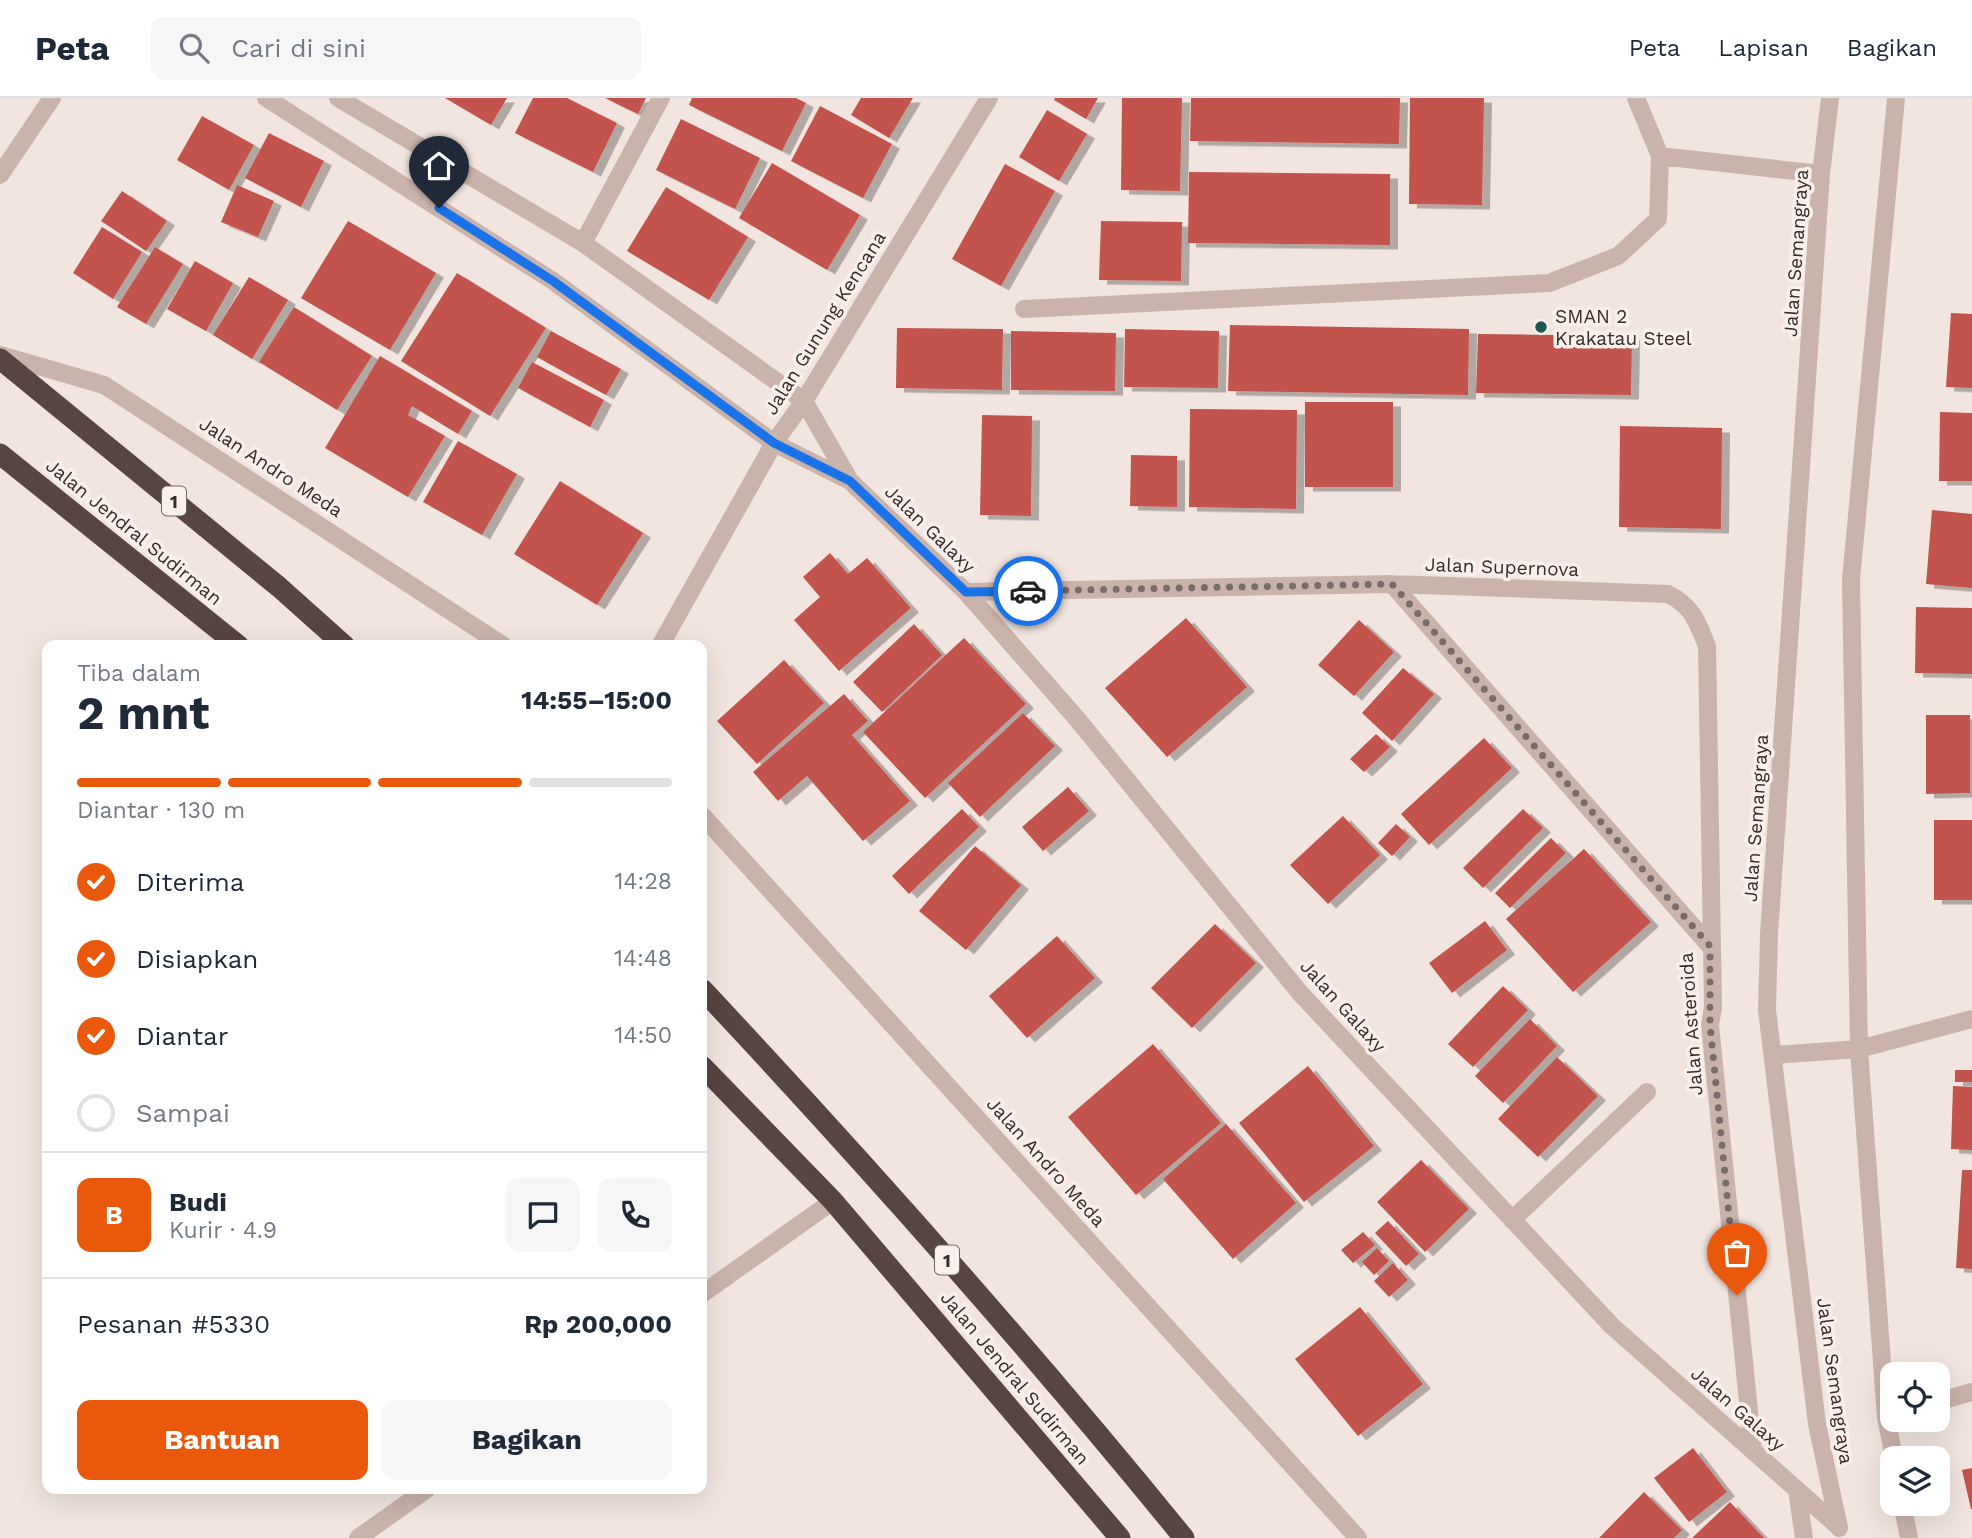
<!DOCTYPE html>
<html lang="id">
<meta charset="utf-8">
<style>
body{margin:0;font-family:"Work Sans",sans-serif;background:#f6f6f7;color:#1f2937;height:100vh;display:flex;flex-direction:column;font-size:26px;white-space:nowrap}
*{box-sizing:border-box;margin:0}
p{font-size:23px;color:#747a83}
.icon{flex:none;width:38px;height:38px;fill:none;stroke:currentColor;stroke-width:2;stroke-linecap:round;stroke-linejoin:round}
.map{position:relative;flex:1;overflow:hidden}
.details{position:absolute;left:42px;top:542px;width:665px;height:854px;display:flex;flex-direction:column;background:#fff;border-radius:14px;box-shadow:0 7px 28px #0002}
.details>*{flex:none}
.fabs{position:absolute;left:1880px;top:1264px;display:grid;gap:14px}
.fabs a{display:grid;place-items:center;width:70px;height:70px;border-radius:14px;background:#fff;box-shadow:0 7px 28px #0002;font-size:35px}
.pin{position:absolute;display:grid;place-items:center;width:60px;height:60px;color:#fff;margin:-72px -30px;border-radius:50% 50% 50% 0;rotate:-45deg;box-shadow:0 0 7px #0007}
.pin .icon{rotate:45deg}
.courier{position:absolute;display:grid;place-items:center;width:70px;height:70px;margin:-35px;border:5px solid #1a73e8;border-radius:50%;background:#fff;color:#222;box-shadow:0 2px 9px #0007}
.headline em{font-style:normal;font-weight:700}
.headline div{display:flex;flex-direction:column-reverse}
.headline{display:flex;align-items:center;justify-content:space-between;height:119px;padding:0 35px}
h1{font-size:46px;font-weight:700;line-height:52px}
.bar{display:grid;grid-template-columns:repeat(4,1fr);gap:10px 7px;align-content:center;height:84px;padding:0 35px}
.bar i{height:9px;border-radius:5px;background:#e0e1e3}
.bar .active{background:#ea580c}
.bar p{grid-column:span 4}
.line{display:flex;align-items:center;gap:18px;padding:0 35px;border-top:2px solid #e0e1e3}
.line div{flex:1}
.round{display:grid;place-items:center;flex:none;width:74px;height:74px;border-radius:14px;background:#f6f6f7}
ol{padding:0 35px;list-style:none}
li{display:flex;align-items:center;gap:21px;height:77px}
li p{margin-inline-start:auto}
li .icon{padding:7px;border-radius:50%;background:#ea580c;color:#fff;stroke-width:4}
li:last-child{color:#747a83}
li i{width:38px;height:38px;border:4px solid #e0e1e3;border-radius:50%}
.cta{display:flex;gap:14px;margin-top:auto;padding:14px 35px}
.cta a{flex:1;height:80px;border-radius:14px;background:#ea580c;color:#fff;font-size:28px;font-weight:700;line-height:80px;text-align:center}
.cta a+a{background:#f6f6f7;color:#1f2937}
header{display:flex;align-items:center;gap:42px;box-sizing:border-box;height:98px;padding:0 35px;background:#fff;border-bottom:2px solid #e0e1e3}
header strong{font-size:33px}
nav{display:flex;gap:38px;margin-inline-start:auto;font-size:24px}
.search{width:490px;height:63px;background:#f6f6f7;display:flex;align-items:center;gap:18px;box-sizing:border-box;padding:0 24px;border-radius:14px;color:#747a83;font-size:26px}
.map>svg:first-child{display:block}
.building{fill:#c2534d;filter:url(#shadow)}
.lines{fill:none;stroke-linecap:round;stroke-linejoin:round}
.minor{stroke:#cab3ab;stroke-width:18}
.highway{stroke:#584441;stroke-width:21}
.done{stroke:#796c69;stroke-width:7;stroke-dasharray:0 12.6}
.route{stroke:#1a73e8;stroke-width:9}
.poi-dot{fill:#205851;stroke:#f9f0eb;stroke-width:2.5}
.labels{text-anchor:middle;dominant-baseline:central;stroke-width:7;stroke-linejoin:round;paint-order:stroke}
.shield{fill:#f9f0eb;stroke:#726664;stroke-width:2}
.shield-label{font-size:18px;font-weight:bold;fill:#382b2a}
.street-label{font-size:19px;fill:#382b2a;stroke:#f9f0eb}
.poi-label{font-size:19px;fill:#382b2a;stroke:#f9f0eb;text-anchor:start}
</style>
<header>
<strong>Peta</strong>
<div class="search"><svg class="icon" aria-label="search" viewBox="0 0 24 24"><circle cx="10" cy="10" r="6"/><path d="M15 15l6 6"/></svg>Cari di sini</div>
<nav><a>Peta</a><a>Lapisan</a><a>Bagikan</a></nav>
</header>
<div class="map">
<svg width="1972" height="1440" viewBox="0 0 1972 1440">
<defs>
<filter id="shadow"><feDropShadow dx="8" dy="4.5" stdDeviation="0" flood-color="#0004"/></filter>
</defs>
<rect width="100%" height="100%" fill="#f2e5df"/>
<path class="building" d="M445,0h62l-16,27z
M533,0h34l50,25 -24,49 -78,-39z
M605,0h41l-8,16z
M692,0h104l10,5 -24,48 -93,-46z
M861,0h52l-24,40 -38,-23z
M1055,0h43l-12,21 -32,-19z
M1122,0h60l-2,93 -59,-1z
M1191,0h209l-1,46 -209,-3z
M1410,0h74l-2,107 -73,-1z
M820,8l72,38 -29,54 -72,-37z
M1047,12l40,24 -28,47 -40,-24z
M202,18l52,29 -25,45 -52,-30z
M681,21l79,39 -25,51 -79,-39z
M269,35l55,28 -23,46 -56,-29z
M772,65l88,52 -33,55 -88,-52z
M1005,66l50,27 -54,95 -49,-27z
M1189,74l201,2v71l-202,-2z
M237,87l37,16 -16,36 -37,-15z
M666,89l82,50 -39,63 -82,-49z
M122,93l45,30 -21,30 -45,-30z
M348,123l88,52 -46,77 -89,-52z
M1101,123l81,1 -1,59 -82,-1z
M102,129l40,25 -29,47 -40,-26z
M155,149l28,17 -37,60 -29,-17z
M195,163l38,22 -27,48 -39,-22z
M457,175l89,55 -56,88 -89,-55z
M249,179l39,23 -36,59 -39,-24z
M294,209l78,49 -35,54 -78,-48z
M1951,215l21,1v74l-26,-1z
M1230,227l239,4 -1,66 -240,-4z
M897,230l106,1 -1,61 -106,-2z
M1125,231l94,2 -1,57 -94,-1z
M551,233l70,38 -15,26 -69,-38z
M1011,233l105,2 -1,58 -104,-1z
M1478,236l154,2 -1,59 -155,-2z
M380,258l92,55 -14,23 -46,-28 -4,9 37,21 -37,61 -83,-49z
M532,264l72,38 -14,27 -72,-39z
M1305,304h88v85h-88z
M1190,311l107,1 -1,99 -107,-2z
M1940,314l32,1v68h-33z
M982,317l50,1 -1,100 -51,-1z
M1620,328l102,2 -1,101 -102,-2z
M458,343l59,33 -35,61 -59,-33z
M1131,357l46,1v51l-47,-1z
M560,383l83,52 -46,72 -83,-51z
M1932,412l40,4v74l-46,-4z
M830,455l18,21 19,-16 44,50 -72,63 -45,-51 26,-23 -17,-20z
M1916,509l56,1v66l-57,-1z
M1186,520l61,69 -80,70 -62,-69z
M1359,522l35,32 -40,44 -36,-31z
M914,526l28,31 -60,57 -29,-30z
M964,540l62,66 -101,94 -62,-66z
M784,562l40,43 -67,61 -40,-43z
M1403,570l31,26 -42,47 -30,-28z
M844,596l24,27 -16,14 58,66 -47,40 -56,-65 -29,25 -25,-29z
M1023,615l32,33 -75,71 -32,-34z
M1926,617h44v78l-44,1z
M1376,636l14,13 -26,25 -14,-13z
M1484,640l28,30 -83,77 -28,-31z
M1068,689l21,24 -46,40 -21,-24z
M962,711l17,18 -70,67 -17,-18z
M1523,711l20,19 -60,60 -20,-20z
M1343,718l37,39 -52,49 -38,-39z
M1934,722h38v80h-38z
M1396,726l14,13 -18,19 -14,-13z
M1551,740l15,15 -56,55 -15,-15z
M975,748l46,39 -55,65 -47,-39z
M1584,751l67,73 -78,70 -67,-73z
M1485,823l22,29 -55,43 -23,-30z
M1215,826l41,39 -64,65 -41,-40z
M1057,838l38,42 -68,60 -38,-42z
M1503,888l25,24 -55,57 -25,-23z
M1530,921l27,27 -54,57 -28,-27z
M1153,946l68,79 -85,72 -68,-78z
M1557,959l41,39 -60,61 -40,-38z
M1308,968l66,80 -70,56 -65,-79z
M1955,972h17v12h-17z
M1953,988l19,1v63l-21,-1z
M1226,1026l70,79 -63,56 -70,-80z
M1421,1062l48,49 -44,43 -48,-50z
M1962,1072h10v99l-16,-1z
M1388,1123l31,33 -13,12 -31,-33z
M1363,1134l12,13 -22,18 -12,-13z
M1377,1150l12,13 -15,14 -12,-13z
M1393,1165l15,17 -19,17 -15,-16z
M1360,1209l63,77 -65,52 -63,-77z
M1693,1350l34,44 -38,30 -35,-44z
M1972,1370v41h-1l-9,-39z
M1644,1394l38,38 -8,8h-75z
M1730,1404l34,36h-72z"/>
<g class="lines">
<path class="minor" d="M266,0l287,183 221,162 76,38
M338,0l245,145 221,158 46,80 116,111 112,128 222,273 312,333 227,201
M1830,0l-9,76 -52,760 -2,76 50,414 22,104
M1660,58l161,18
M0,77l52,-77
M583,145l78,-145
M1024,211l525,-26 69,-27 40,-37 2,-63 -24,-58
M0,257l104,30 400,261
M1392,486l318,362
M966,494l426,-8 276,10c24,12 29,27 39,52l6,361 -3,18 43,426
M660,548l114,-203 30,-42 185,-303
M702,717l656,723
M1773,957l86,-6 113,-30
M1512,1122l135,-128
M702,1196l131,-93
M1937,1304l35,-10
M1894,1360l-8,-41 -27,-368 -8,-469 45,-482
M1797,1392l7,48
M1902,1405l7,35
M358,1440l69,-49"/>
<path class="highway" d="M0,261l279,228 66,59
M0,356l239,192
M702,891c166,177 328,360 482,549
M702,968l131,135 287,337"/>
</g>
<g class="lines">
<path class="done" d="M1028,493l364,-7 318,362v79l27,270"/>
<path class="route" d="M439,110l114,73 221,162 76,38 116,111 62,-1"/>
</g>
<circle class="poi-dot" cx="1541" cy="229" r="7"/>
<g class="labels">
<g class="shield">
<rect x="162" y="388.5" width="24" height="29" rx="5"/>
<rect x="935" y="1147.5" width="24" height="29" rx="5"/>
</g>
<g class="shield-label">
<text x="174" y="403">1</text>
<text x="947" y="1162">1</text>
</g>
<g class="street-label">
<text transform="translate(1796 155) rotate(-86)">Jalan Semangraya</text>
<text transform="translate(825 225) rotate(-58)">Jalan Gunung Kencana</text>
<text transform="translate(271 369) rotate(33)">Jalan Andro Meda</text>
<text transform="translate(930 431) rotate(44)">Jalan Galaxy</text>
<text transform="translate(134 434) rotate(39)">Jalan Jendral Sudirman</text>
<text transform="translate(1502 469) rotate(2)">Jalan Supernova</text>
<text transform="translate(1756 720) rotate(-86)">Jalan Semangraya</text>
<text transform="translate(1343 908) rotate(48)">Jalan Galaxy</text>
<text transform="translate(1691 926) rotate(-94)">Jalan Asteroida</text>
<text transform="translate(1046 1064) rotate(48)">Jalan Andro Meda</text>
<text transform="translate(1015 1280) rotate(50)">Jalan Jendral Sudirman</text>
<text transform="translate(1835 1283) rotate(82)">Jalan Semangraya</text>
<text transform="translate(1738 1311) rotate(41)">Jalan Galaxy</text>
</g>
<g class="poi-label">
<text x="1555" y="218">SMAN 2<tspan x="1555" dy="22">Krakatau Steel</tspan></text>
</g>
</g>
</svg>
<div class="fabs">
<a><svg class="icon" aria-label="locate" viewBox="0 0 24 24"><circle cx="12" cy="12" r="6"/><path d="M12 2v4M12 18v4M2 12h4M18 12h4"/></svg></a>
<a><svg class="icon" aria-label="layers" viewBox="0 0 24 24"><path d="M12 4l9 5-9 5-9-5zM3 14l9 5 9-5"/></svg></a>
</div>
<div class="pin" style="left:1737px;top:1197px;background:#ea580c"><svg class="icon" aria-label="bag" viewBox="0 0 24 24"><path d="M5 8h14l-1 12H6zM9 8a3 3 0 0 1 6 0"/></svg></div>
<div class="pin" style="left:439px;top:110px;background:#1f2937"><svg class="icon" aria-label="home" viewBox="0 0 24 24"><path d="M3 11l9-7 9 7M6 9v11h12V9"/></svg></div>
<div class="courier" style="left:1028px;top:493px"><svg class="icon" aria-label="car" viewBox="0 0 24 24"><path d="M5 17H2v-5l4-1 3-4h7l3 4 3 1v5h-3M9 17h6M6 11h13"/><circle cx="7" cy="17" r="2"/><circle cx="17" cy="17" r="2"/></svg></div>
<section class="details">
<div class="headline"><div><h1>2 mnt</h1><p>Tiba dalam</p></div><em>14:55–15:00</em></div>
<div class="bar"><i class="active"></i><i class="active"></i><i class="active"></i><i></i><p>Diantar · 130 m</p></div>
<ol>
<li><svg class="icon" aria-label="check" viewBox="0 0 24 24"><path d="M5 12l5 5 9-10"/></svg>Diterima<p>14:28</p></li>
<li><svg class="icon" aria-label="check" viewBox="0 0 24 24"><path d="M5 12l5 5 9-10"/></svg>Disiapkan<p>14:48</p></li>
<li><svg class="icon" aria-label="check" viewBox="0 0 24 24"><path d="M5 12l5 5 9-10"/></svg>Diantar<p>14:50</p></li>
<li><i></i>Sampai</li>
</ol>
<div class="line" style="height:126px"><b class="round" style="background:#ea580c;color:#fff">B</b><div><b>Budi</b><p>Kurir · 4.9</p></div><a class="round"><svg class="icon" aria-label="chat" viewBox="0 0 24 24"><path d="M4 5h16v11H9l-5 4z"/></svg></a><a class="round"><svg class="icon" aria-label="phone" viewBox="0 0 24 24"><path d="M5 4h4l2 5-3 2q2 4 5 5l2-3 5 2v4C11 20 4 13 5 4z"/></svg></a></div>
<div class="line" style="height:91px"><div>Pesanan #5330</div><b>Rp 200,000</b></div>
<div class="cta"><a>Bantuan</a><a>Bagikan</a></div>
</section>
</div>
